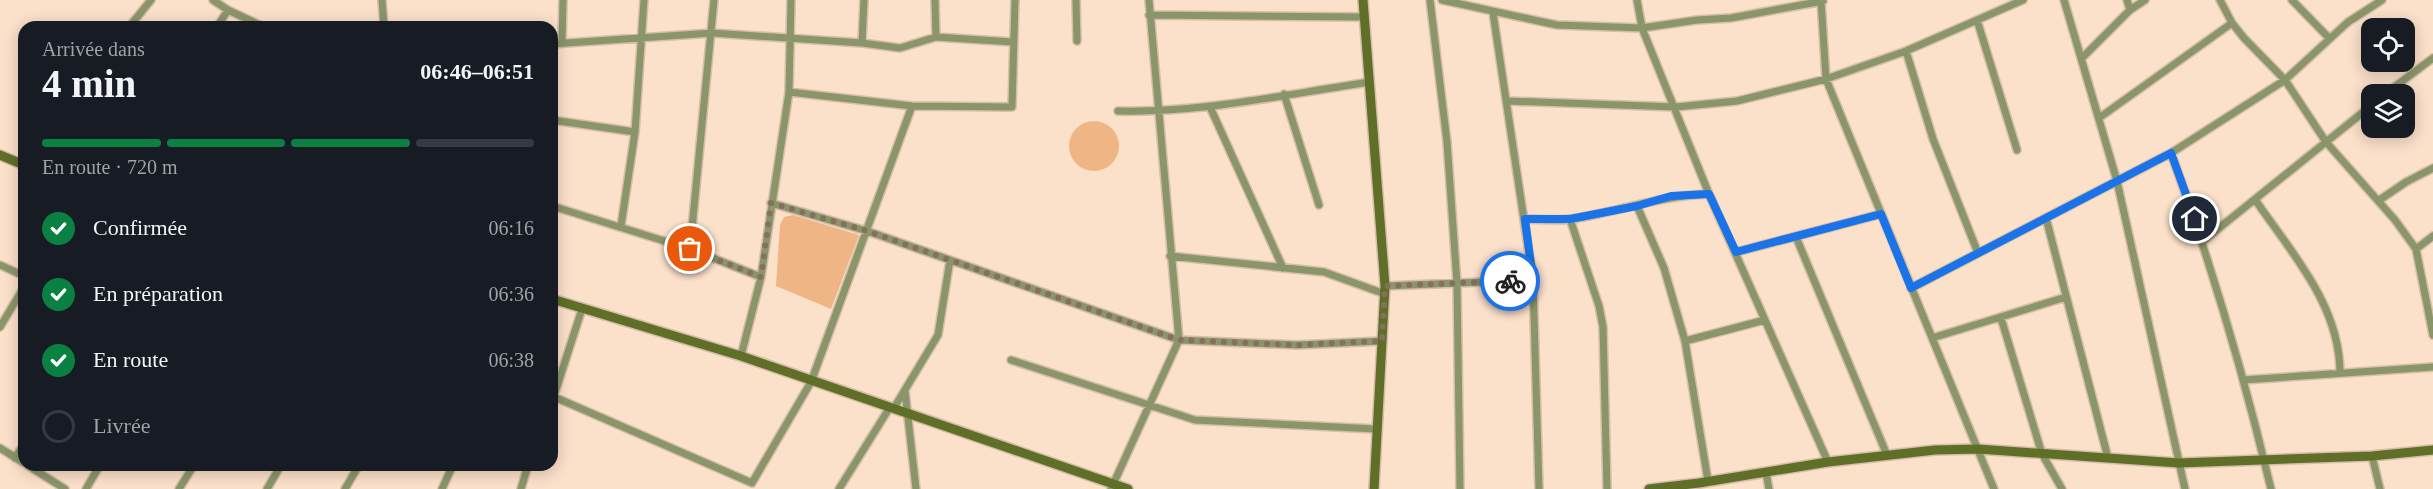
<!DOCTYPE html>
<html lang="fr">
<meta charset="utf-8">
<style>
body{margin:0;font-family:"Times New Roman",serif;background:#242831;color:#f1f3f6;height:100vh;display:flex;flex-direction:column;font-size:22px;white-space:nowrap}
*{box-sizing:border-box;margin:0}
p{font-size:20px;color:#9ea1a6}
.icon{flex:none;width:33px;height:33px;fill:none;stroke:currentColor;stroke-width:2;stroke-linecap:round;stroke-linejoin:round}
.map{position:relative;flex:1;overflow:hidden}
.details{position:absolute;left:18px;top:21px;width:540px;height:450px;display:flex;flex-direction:column;background:#171b24;border-radius:18px;box-shadow:0 3px 15px #0003}
.details>*{flex:none}
.buttons{position:absolute;left:2361px;top:18px;display:grid;gap:12px}
.buttons a{display:grid;place-items:center;width:54px;height:54px;border-radius:12px;background:#171b24;box-shadow:0 3px 15px #0003;font-size:30px}
.pin{position:absolute;display:grid;place-items:center;width:51px;height:51px;color:#fff;margin:-26px;border:3px solid #fff;border-radius:50%;box-shadow:0 2px 6px #0007}
.courier{position:absolute;display:grid;place-items:center;width:60px;height:60px;margin:-30px;border:4px solid #1a73e8;border-radius:50%;background:#fff;color:#222;box-shadow:0 2px 8px #0007}
.headline em{font-style:normal;font-weight:800}
.headline div{display:flex;flex-direction:column-reverse}
.headline{display:flex;align-items:center;justify-content:space-between;height:102px;padding:0 24px}
h1{font-size:39px;font-weight:800;line-height:45px}
.bar{display:grid;grid-template-columns:repeat(4,1fr);gap:9px 6px;align-content:center;height:72px;padding:0 24px}
.bar i{height:8px;border-radius:4px;background:#363941}
.bar .current{background:#0b8043}
.bar p{grid-column:span 4}
ol{padding:0 24px;list-style:none}
li{display:flex;align-items:center;gap:18px;height:66px}
li p{margin-inline-start:auto}
li .icon{padding:6px;border-radius:50%;background:#0b8043;color:#fff;stroke-width:4}
li:last-child{color:#9ea1a6}
li i{width:33px;height:33px;border:3px solid #363941;border-radius:50%}
.map>svg:first-child{display:block}
.green{fill:#f0b584}
.lines{fill:none;stroke-linecap:round;stroke-linejoin:round}
.street-casing{stroke:#d7bea9;stroke-width:10}
.secondary-casing{stroke:#d7bea9;stroke-width:12}
.street{stroke:#8a9669;stroke-width:7}
.secondary{stroke:#5f6f28;stroke-width:9}
.done{stroke:#85705f;stroke-width:6;stroke-dasharray:0 10.8}
.route{stroke:#1a73e8;stroke-width:8}
</style>
<div class="map">
<svg width="2433" height="489" viewBox="0 0 2433 489">
<rect width="100%" height="100%" fill="#fbe0ca"/>
<path class="green" d="M1069 146a25 25 0 1 1 50 0a25 25 0 1 1-50 0Z
M793,215l66,20 -28,74 -55,-23 4,-61 4,-8z"/>
<g class="lines">
<g class="street-casing">
<path id="street" d="M213,0l15,10 36,17
M382,0l2,27
M935,0l1,37
M1076,0l1,41
M1430,0l17,142 10,141 3,206
M1442,0l115,25 85,3 55,-8 34,-2 92,-17
M1637,0l5,28 67,166 119,268
M1821,0l5,79 168,410
M2064,0l53,181 68,308
M2127,0l3,10
M2220,0l12,23 12,15 41,42 41,62 69,78 21,29 17,86
M2292,0l37,38
M1493,13l40,267 6,209
M1149,15l215,2
M1977,20l40,130
M129,27l22,-27
M217,27l11,-17
M562,43l1,-43
M862,43l2,-43
M552,44l160,-11 150,10 38,5 36,-11 77,5
M1906,51l27,88 45,114
M2082,58l48,-48 15,-10
M789,92l123,14 100,1 3,-107
M1284,94l35,111
M2385,94l48,-36
M1507,101l169,6 61,-6 89,-22 80,-28 117,-51
M1210,107l73,161
M1118,111c85,2 169,-17 252,-29
M2099,118l133,-95
M552,120l83,12
M2171,153c40,110 73,222 100,336
M2256,201c36,52 84,105 84,172
M2378,201l28,-19 27,-14
M771,203l96,28 312,109 118,5 85,-4
M552,206l138,43 71,28
M1637,206l27,62 21,73 23,140
M2046,218l62,240
M1525,219c15,0 32,2 47,0 46,-7 90,-24 137,-25
M1570,219l29,87 4,21 4,162
M621,226l14,-94 9,-132
M1796,237l91,218
M2203,241l169,-136
M690,249l24,-249
M2416,249l17,-13
M1736,252l145,-38
M1170,256l154,16 61,22
M0,265l24,11
M1385,286l148,-6
M1911,288l260,-135 114,-73 63,-58 34,-22
M2001,318l41,136 20,35
M0,327l24,-40
M1932,338l134,-41
M1685,341l80,-21
M741,356l20,-79 28,-185 2,-92
M1011,360l184,60 181,9
M2243,380l190,-13
M905,391l11,98
M552,396l200,87 59,-101 101,-276
M552,402l30,-93
M894,408l44,-73 12,-75
M0,448l24,15
M2372,456l8,33
M15,458l9,-14
M27,465l38,24
M1766,472l3,17
M86,489l14,-24
M179,489l15,-24
M267,489l14,-24
M345,489l14,-24
M442,489l11,-24
M521,489l7,-24
M839,489l51,-82
M1111,489l68,-149 -30,-340"/>
</g>
<g class="secondary-casing">
<path id="secondary" d="M1363,0l22,286 -11,203
M0,155l24,10
M552,299l189,57 387,133
M1649,489l50,-6 129,-21 107,-12 43,-1 201,14 193,-7 61,-6"/>
</g>
<use href="#street" class="street"/>
<use href="#secondary" class="secondary"/>
</g>
<g class="lines">
<path class="done" d="M690,249l71,28 10,-74 96,28 312,109 118,5 85,-4 3,-55 125,-5"/>
<path class="route" d="M1510,281l23,-1 -8,-61h45l67,-13 34,-10 38,-2 27,58 145,-38 30,74 260,-135 24,66"/>
</g>
</svg>
<div class="buttons">
<a><svg class="icon" aria-label="locate" viewBox="0 0 24 24"><circle cx="12" cy="12" r="6"/><path d="M12 2v4M12 18v4M2 12h4M18 12h4"/></svg></a>
<a><svg class="icon" aria-label="layers" viewBox="0 0 24 24"><path d="M12 4l9 5-9 5-9-5zM3 14l9 5 9-5"/></svg></a>
</div>
<div class="pin" style="left:690px;top:249px;background:#ea580c"><svg class="icon" aria-label="bag" viewBox="0 0 24 24"><path d="M5 8h14l-1 12H6zM9 8a3 3 0 0 1 6 0"/></svg></div>
<div class="pin" style="left:2195px;top:219px;background:#1f2937"><svg class="icon" aria-label="home" viewBox="0 0 24 24"><path d="M3 11l9-7 9 7M6 9v11h12V9"/></svg></div>
<div class="courier" style="left:1510px;top:281px"><svg class="icon" aria-label="bike" viewBox="0 0 24 24"><circle cx="6" cy="16" r="4"/><circle cx="18" cy="16" r="4"/><path d="M6 16l4-8h5l3 8M10 8l3 8H6M13 5h3"/></svg></div>
<section class="details">
<div class="headline"><div><h1>4 min</h1><p>Arrivée dans</p></div><em>06:46–06:51</em></div>
<div class="bar"><i class="current"></i><i class="current"></i><i class="current"></i><i></i><p>En route · 720 m</p></div>
<ol>
<li><svg class="icon" aria-label="check" viewBox="0 0 24 24"><path d="M5 12l5 5 9-10"/></svg>Confirmée<p>06:16</p></li>
<li><svg class="icon" aria-label="check" viewBox="0 0 24 24"><path d="M5 12l5 5 9-10"/></svg>En préparation<p>06:36</p></li>
<li><svg class="icon" aria-label="check" viewBox="0 0 24 24"><path d="M5 12l5 5 9-10"/></svg>En route<p>06:38</p></li>
<li><i></i>Livrée</li>
</ol>
</section>
</div>
